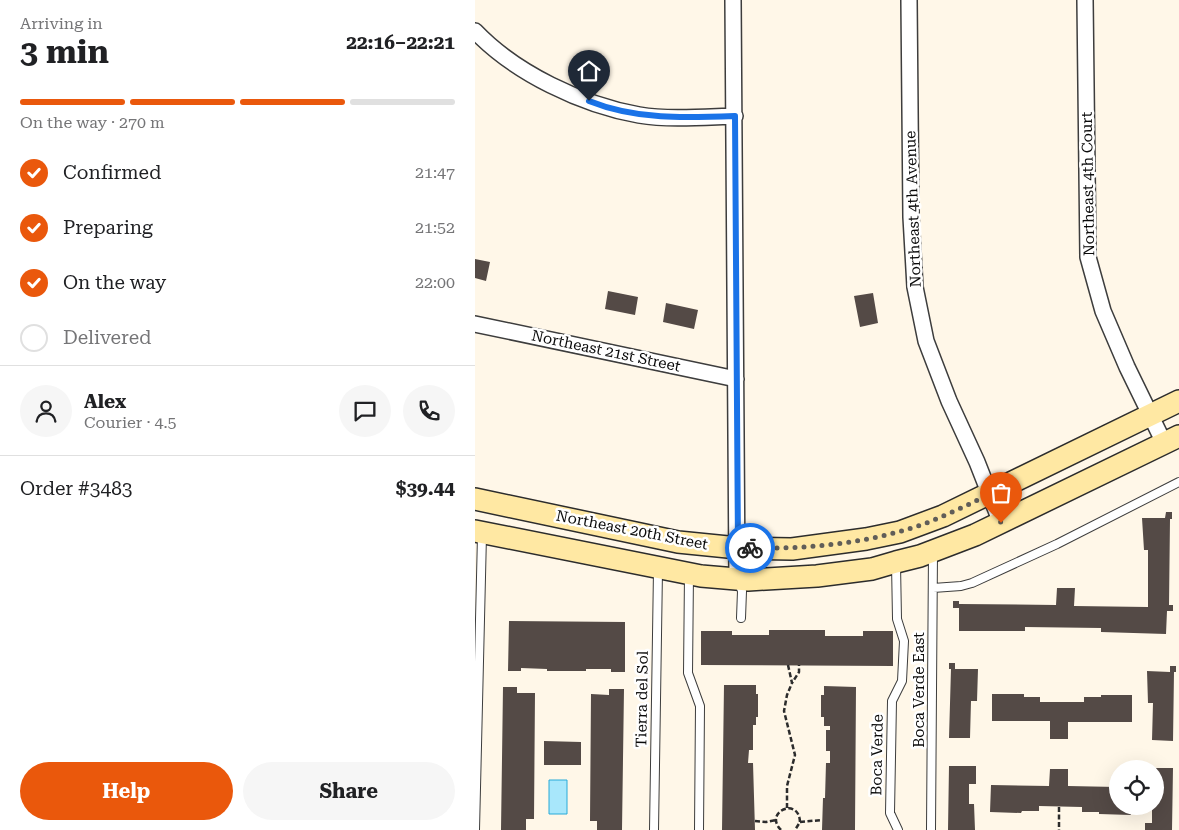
<!DOCTYPE html>
<meta charset="utf-8">
<style>
body{margin:0;font-family:"Roboto Serif",serif;background:#f6f6f6;color:#202124;height:100vh;display:flex;flex-direction:column;font-size:19px;white-space:nowrap}
*{box-sizing:border-box;margin:0}
p{font-size:16px;color:#757577}
.icon{flex:none;width:28px;height:28px;fill:none;stroke:currentColor;stroke-width:2;stroke-linecap:round;stroke-linejoin:round}
.map{position:relative;flex:1;overflow:hidden}
.side{display:flex;flex-direction:column;background:#fff;width:475px}
.side>*{flex:none}
.tools{position:absolute;left:634px;top:760px;display:grid;gap:10px}
.tools a{display:grid;place-items:center;width:55px;height:55px;border-radius:50%;background:#fff;box-shadow:0 5px 20px #0002;font-size:25px}
.pin{position:absolute;display:grid;place-items:center;width:42px;height:42px;color:#fff;margin:-51px -21px;border-radius:50% 50% 50% 0;rotate:-45deg;box-shadow:0 0 5px #0007}
.pin .icon{rotate:45deg}
.courier{position:absolute;display:grid;place-items:center;width:50px;height:50px;margin:-25px;border:4px solid #1a73e8;border-radius:50%;background:#fff;color:#222;box-shadow:0 1px 6px #0007}
.summary em{font-style:normal;font-weight:700}
.summary div{display:flex;flex-direction:column-reverse}
.summary{display:flex;align-items:center;justify-content:space-between;height:85px;padding:0 20px}
h1{font-size:32px;font-weight:700;line-height:38px}
.bar{display:grid;grid-template-columns:repeat(4,1fr);gap:8px 5px;align-content:center;height:60px;padding:0 20px}
.bar i{height:6px;border-radius:4px;background:#e0e0e0}
.bar .on{background:#ea580c}
.bar p{grid-column:span 4}
.line{display:flex;align-items:center;gap:12px;padding:0 20px;border-top:1px solid #e0e0e0}
.line div{flex:1}
.round{display:grid;place-items:center;flex:none;width:52px;height:52px;border-radius:26px;background:#f6f6f6}
ol{padding:0 20px;list-style:none}
li{display:flex;align-items:center;gap:15px;height:55px}
li p{margin-inline-start:auto}
li .icon{padding:5px;border-radius:50%;background:#ea580c;color:#fff;stroke-width:4}
li:last-child{color:#757577}
li i{width:28px;height:28px;border:2px solid #e0e0e0;border-radius:50%}
.button{display:flex;gap:10px;margin-top:auto;padding:10px 20px}
.button a{flex:1;height:58px;border-radius:30px;background:#ea580c;color:#fff;font-size:20px;font-weight:700;line-height:58px;text-align:center}
.button a+a{background:#f6f6f6;color:#202124}
main{display:flex;flex:1;min-height:0}
.map>svg:first-child{display:block}
.water{fill:#a8e7fb;stroke:#29aad8}
.building{fill:#544a46}
.lines{fill:none;stroke-linecap:round;stroke-linejoin:round}
.lane-casing{stroke:#3d3d3d;stroke-width:10}
.street-casing{stroke:#3d3d3d;stroke-width:18}
.secondary-casing{stroke:#2c2c2c;stroke-width:24}
.path{stroke:#2c2c2c;stroke-width:2.5;stroke-dasharray:5 2.5;stroke-linecap:butt}
.lane{stroke:#fff;stroke-width:8}
.street{stroke:#fff;stroke-width:15}
.secondary{stroke:#ffe8a3;stroke-width:21}
.done{stroke:#605d58;stroke-width:5;stroke-dasharray:0 9}
.route{stroke:#1a73e8;stroke-width:6}
.labels{text-anchor:middle;dominant-baseline:central;stroke-width:5;stroke-linejoin:round;paint-order:stroke}
.street-label{font-size:15px;fill:#0a0a0a;stroke:#fff}
</style>
<main>
<section class="side">
<div class="summary"><div><h1>3 min</h1><p>Arriving in</p></div><em>22:16–22:21</em></div>
<div class="bar"><i class="on"></i><i class="on"></i><i class="on"></i><i></i><p>On the way · 270 m</p></div>
<ol>
<li><svg class="icon" aria-label="check" viewBox="0 0 24 24"><path d="M5 12l5 5 9-10"/></svg>Confirmed<p>21:47</p></li>
<li><svg class="icon" aria-label="check" viewBox="0 0 24 24"><path d="M5 12l5 5 9-10"/></svg>Preparing<p>21:52</p></li>
<li><svg class="icon" aria-label="check" viewBox="0 0 24 24"><path d="M5 12l5 5 9-10"/></svg>On the way<p>22:00</p></li>
<li><i></i>Delivered</li>
</ol>
<div class="line" style="height:90px"><a class="round"><svg class="icon" aria-label="person" viewBox="0 0 24 24"><circle cx="12" cy="8" r="4"/><path d="M4 21q1-7 8-7t8 7"/></svg></a><div><b>Alex</b><p>Courier · 4.5</p></div><a class="round"><svg class="icon" aria-label="chat" viewBox="0 0 24 24"><path d="M4 5h16v11H9l-5 4z"/></svg></a><a class="round"><svg class="icon" aria-label="phone" viewBox="0 0 24 24"><path d="M5 4h4l2 5-3 2q2 4 5 5l2-3 5 2v4C11 20 4 13 5 4z"/></svg></a></div>
<div class="line" style="height:65px"><div>Order #3483</div><b>$39.44</b></div>
<div class="button"><a>Help</a><a>Share</a></div>
</section>
<div class="map">
<svg width="704" height="830" viewBox="0 0 704 830">
<rect width="100%" height="100%" fill="#fff7e8"/>
<path class="water" d="M74,780h18v34h-18z"/>
<path class="building" d="M0,259l15,3 -4,19 -11,-3z
M133,291l30,6 -3,18 -30,-6z
M398,293l5,30 -18,4 -6,-31z
M191,303l32,7 -4,19 -31,-7z
M691,512h6v7h-2l-1,86h4v6h-6l-1,23 -65,-2v-4l-76,-1v4h-66v-23h-6v-7h6v3l97,1 1,-17h18l-1,18 74,1v-57h-4l-2,-32h23z
M34,621l116,1v50h-14v-3h-25v2h-39v-2l-26,-1v3h-13z
M294,630h56v6h38v-5h30v35l-192,-1v-34h31v4h37z
M474,663h6v6h23l-1,32h-6l-1,37h-21l2,-69h-2z
M695,666h6v6h-2l-1,69 -21,-1 1,-37h-5l-1,-32 23,1z
M249,685h32v9h2v23h-2v8h-3v25h-4l-1,13h5l2,67h-33z
M349,686l32,1 -1,143h-33l1,-32h2l1,-35h4v-12h-4v-21h4v-4h-6v-9h-3v-22h3z
M28,687h14v6h18l-1,126h-8v11h-25z
M134,689h15l-2,141h-25v-9h-7l1,-127 18,1z
M517,694h32v3h16v5h44v-5h17v-2h31v27h-64v17h-18v-18h-58z
M69,741l37,1v23h-37z
M474,766h27v18h-7v20h5l1,26h-27z
M680,768h18l-1,62h-27v-7h7v-17h3z
M575,769h18v17l49,1v19h14v9l-32,-1v-2h-17v-5l-43,-1v5h-17l-1,2 -31,-1 1,-27 58,1z"/>
<g class="lines">
<g class="lane-casing">
<path id="lane" d="M421,564l1,55 7,22 -2,40 -10,20 -2,112 8,17
M214,574l-1,99 12,33 -1,124
M263,581l4,10 -1,27
M458,588l28,-2 11,-3 85,-39 122,-62
M0,830l7,-295
M179,830l4,-260
M456,830l2,-278"/>
</g>
<g class="street-casing">
<path id="street" d="M258,0l4,579
M434,0l2,217 4,70 11,54 23,60 28,61 24,61
M610,0l3,257 15,54 24,56 37,76
M0,31c40,42 107,74 164,84 31,5 65,2 96,1
M0,324l261,55"/>
</g>
<g class="secondary-casing">
<path id="secondary" d="M0,499l203,43 60,6 54,1 74,-10 34,-7 43,-16 236,-115
M0,531l226,45 47,4 69,-4 55,-7 24,-7 24,-6 55,-21 204,-99"/>
</g>
<path class="path" d="M313,665l4,18 7,-11v-7
M584,807v23
M312,808v-22l8,-31 -11,-44 3,-16 5,-12
M280,821l11,1 10,-2
M325,822l22,-2
M306,830c-18,-18 18,-34 19,-8l-5,8"/>
<use href="#lane" class="lane"/>
<use href="#street" class="street"/>
<use href="#secondary" class="secondary"/>
</g>
<g class="lines">
<path class="done" d="M275,548c50,1 100,-3 148,-16 32,-8 63,-24 92,-38l11,29"/>
<path class="route" d="M114,101c47,19 96,17 146,15l3,432h12"/>
</g>
<g class="labels">
<g class="street-label">
<text transform="translate(613 184) rotate(-91)">Northeast 4th Court</text>
<text transform="translate(438 209) rotate(-92)">Northeast 4th Avenue</text>
<text transform="translate(131 351) rotate(12)">Northeast 21st Street</text>
<text transform="translate(157 530) rotate(11)">Northeast 20th Street</text>
<text transform="translate(444 690) rotate(-90)">Boca Verde East</text>
<text transform="translate(167 699) rotate(-89)">Tierra del Sol</text>
<text transform="translate(402 755) rotate(-89)">Boca Verde</text>
</g>
</g>
</svg>
<div class="tools">
<a><svg class="icon" aria-label="locate" viewBox="0 0 24 24"><circle cx="12" cy="12" r="6"/><path d="M12 2v4M12 18v4M2 12h4M18 12h4"/></svg></a>
</div>
<div class="pin" style="left:526px;top:523px;background:#ea580c"><svg class="icon" aria-label="bag" viewBox="0 0 24 24"><path d="M5 8h14l-1 12H6zM9 8a3 3 0 0 1 6 0"/></svg></div>
<div class="pin" style="left:114px;top:101px;background:#1f2937"><svg class="icon" aria-label="home" viewBox="0 0 24 24"><path d="M3 11l9-7 9 7M6 9v11h12V9"/></svg></div>
<div class="courier" style="left:275px;top:548px"><svg class="icon" aria-label="bike" viewBox="0 0 24 24"><circle cx="6" cy="16" r="4"/><circle cx="18" cy="16" r="4"/><path d="M6 16l4-8h5l3 8M10 8l3 8H6M13 5h3"/></svg></div>
</div>
</main>
